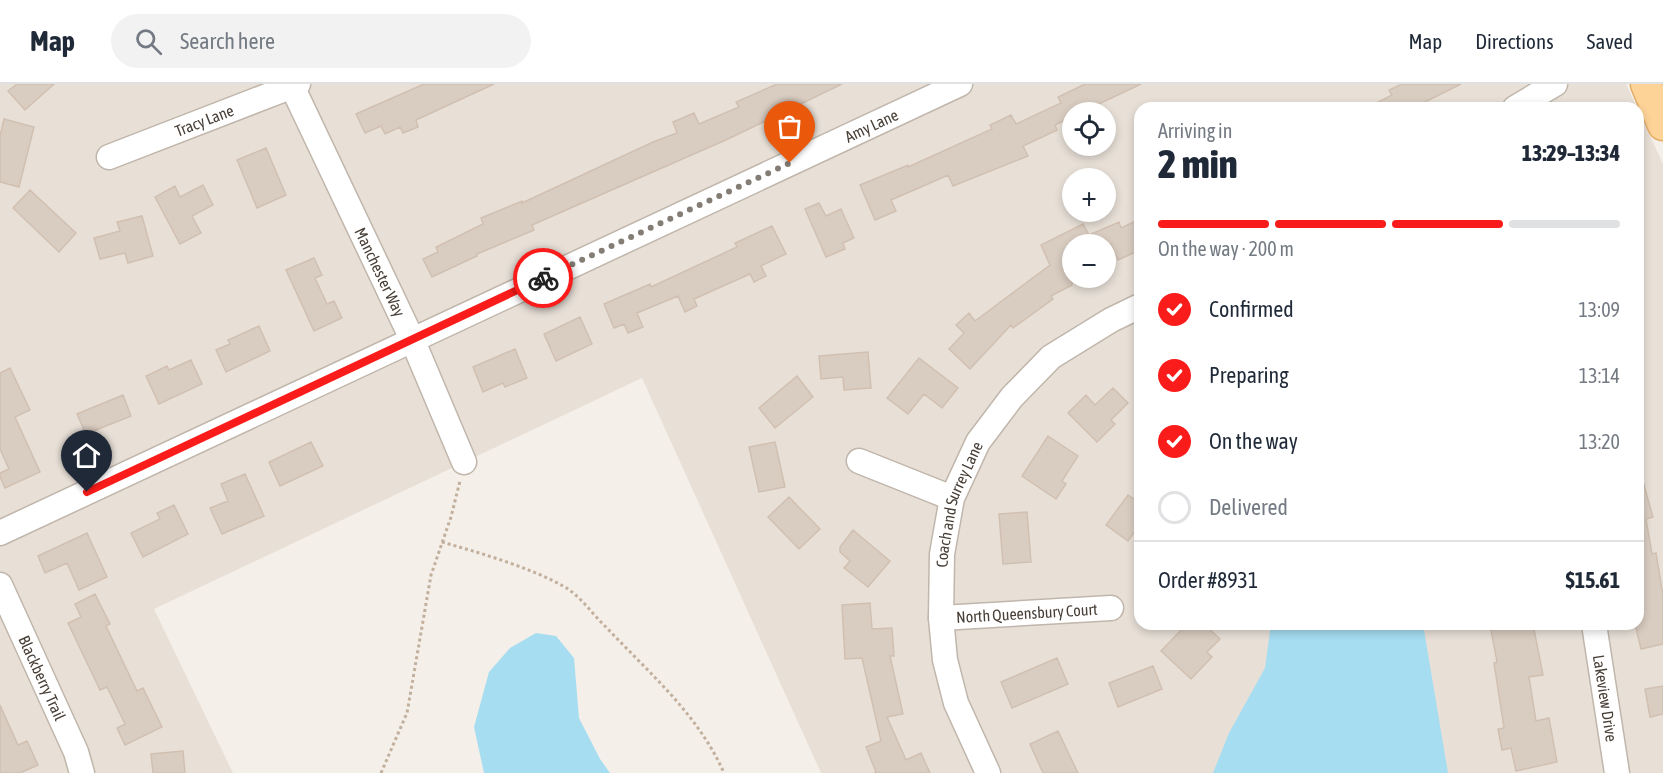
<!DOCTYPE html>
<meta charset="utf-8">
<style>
body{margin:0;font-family:"Asap Condensed",sans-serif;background:#f2f2f3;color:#1f2937;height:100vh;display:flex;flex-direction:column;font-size:22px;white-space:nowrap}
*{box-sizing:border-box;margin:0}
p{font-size:20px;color:#747a83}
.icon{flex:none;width:33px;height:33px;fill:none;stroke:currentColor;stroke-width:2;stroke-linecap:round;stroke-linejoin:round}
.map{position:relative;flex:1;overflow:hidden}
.drawer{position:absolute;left:1134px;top:18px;width:510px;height:528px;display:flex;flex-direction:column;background:#fff;border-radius:18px;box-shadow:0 3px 9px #0003}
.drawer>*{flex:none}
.fabs{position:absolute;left:1062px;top:18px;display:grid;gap:12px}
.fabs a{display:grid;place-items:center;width:54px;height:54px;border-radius:50%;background:#fff;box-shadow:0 3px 9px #0003;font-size:30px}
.pin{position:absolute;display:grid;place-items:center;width:51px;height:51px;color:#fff;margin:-62px -26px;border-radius:50% 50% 50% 0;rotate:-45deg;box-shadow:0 0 6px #0007}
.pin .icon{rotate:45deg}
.courier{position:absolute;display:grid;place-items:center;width:60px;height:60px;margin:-30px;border:4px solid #fa1c1a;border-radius:50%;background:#fff;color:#222;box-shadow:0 2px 8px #0007}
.summary em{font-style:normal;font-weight:800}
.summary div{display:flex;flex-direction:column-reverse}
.summary{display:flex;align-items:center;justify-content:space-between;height:102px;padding:0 24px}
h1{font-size:39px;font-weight:800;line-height:45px}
.bar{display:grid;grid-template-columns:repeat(4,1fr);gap:9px 6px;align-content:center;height:72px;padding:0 24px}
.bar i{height:8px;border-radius:4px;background:#e0e1e3}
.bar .active{background:#fa1c1a}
.bar p{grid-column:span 4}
.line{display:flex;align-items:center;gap:15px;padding:0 24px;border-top:2px solid #e0e1e3}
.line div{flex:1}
ol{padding:0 24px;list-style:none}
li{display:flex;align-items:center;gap:18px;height:66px}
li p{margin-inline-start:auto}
li .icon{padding:6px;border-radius:50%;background:#fa1c1a;color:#fff;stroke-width:4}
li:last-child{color:#747a83}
li i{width:33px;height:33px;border:3px solid #e0e1e3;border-radius:50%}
header{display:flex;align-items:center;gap:36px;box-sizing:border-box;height:84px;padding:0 30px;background:#fff;border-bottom:2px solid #e0e1e3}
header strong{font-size:28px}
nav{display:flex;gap:33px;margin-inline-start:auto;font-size:21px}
.search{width:420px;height:54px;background:#f2f2f3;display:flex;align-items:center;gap:15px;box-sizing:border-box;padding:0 21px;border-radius:33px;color:#747a83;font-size:22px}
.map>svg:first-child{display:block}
.residential{fill:#e8e0d7;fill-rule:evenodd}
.water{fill:#a6ddf1}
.building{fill:#d9ccc1;stroke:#d1c0b1;stroke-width:1.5}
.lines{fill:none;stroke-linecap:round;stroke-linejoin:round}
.minor-casing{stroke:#c0b6ab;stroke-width:27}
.major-casing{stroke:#e4ad67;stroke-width:33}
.path{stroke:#c2af9c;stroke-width:3;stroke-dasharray:3 3;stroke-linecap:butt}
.minor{stroke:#fff;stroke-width:24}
.major{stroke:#fed398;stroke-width:30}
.done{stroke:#847d75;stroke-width:6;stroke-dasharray:0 10.8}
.route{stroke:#fa1c1a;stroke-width:8}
.labels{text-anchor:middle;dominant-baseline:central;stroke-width:5;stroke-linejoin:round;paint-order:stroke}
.street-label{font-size:16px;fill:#483f37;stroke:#fff}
</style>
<header>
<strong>Map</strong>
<div class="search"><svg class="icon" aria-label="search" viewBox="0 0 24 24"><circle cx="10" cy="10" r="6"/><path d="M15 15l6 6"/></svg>Search here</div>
<nav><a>Map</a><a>Directions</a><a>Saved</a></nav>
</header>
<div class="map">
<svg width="1663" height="689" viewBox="0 0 1663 689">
<rect width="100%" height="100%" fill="#f4efe9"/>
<path class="residential" d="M0,0h1626l11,24h-497v516h498v-514l25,54v609h-842l-179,-395 -488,231 79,164h-233zM1072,28h34v34h-34zM1072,94h34v34h-34zM1072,160h34v34h-34z"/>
<path class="water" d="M1271,540h152l25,149h-235l16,-40 36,-65z
M536,549l20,3 18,22 5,60 21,41 10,14h-126l-10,-46 15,-55 21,-24z"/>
<path class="building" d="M17,0h37l-29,26 -17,-19z
M424,0h70l-78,36 2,7 -15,6 -3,-6 -15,7 -4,-8 -16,7 -9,-19z
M777,0h65l-114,55 -196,86 2,5 -57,24v2l-45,21 -9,-18 15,-7 -2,-5 47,-23 -2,-6 41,-17v2l131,-61 24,-9 -4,-11 21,-9 5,11 40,-17 -3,-5z
M1085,0h56l-59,28h-10v5l-17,8 2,5 -34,16 5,10 -75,30 -5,-11 -11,5 -46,20 5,11 -21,9 -15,-35 48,-20v2l84,-38 -2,-4 21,-10 5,9 45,-21 -3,-6z
M1402,0h59l-48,24h-46l25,-13 -3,-5z
M4,35l30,8 -15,60 -19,-5v-46z
M266,64l20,47 -29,13 -20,-48z
M203,101l10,20 -21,11 9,17 -21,11 -25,-47 20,-11 5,11z
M30,106l46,43 -17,19 -46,-44z
M819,119l7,13 15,-7 13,29 -11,5 2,6 -19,8 -21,-48z
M142,132l11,40 -25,7 -3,-10 -25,6 -6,-21 26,-7 -3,-9z
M1140,135v31l-22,10 -7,-16h-39v41l-21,11 2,3 -40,29 -2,-3 -41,44 -21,-20 15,-16 -8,-8 13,-12 6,8 75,-56 -9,-20 42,-21 6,11 30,-13 2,6z
M772,142l14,28 -25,12 5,10 -12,6 -4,-8 -56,25 3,7 -12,6 -7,-16 -41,17 6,14 -15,6 -4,-9 -10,4 -10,-24 46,-20 1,3 86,-40 -2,-4z
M314,174l8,17 -7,3 12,26 7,-3 8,17 -28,13 -28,-61z
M580,233l12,27 -36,17 -12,-27z
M259,242l11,25 -44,21 -10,-22 14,-6 -2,-4z
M515,265l12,29 -22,9 -2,-4 -20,9 -10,-25z
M868,268l3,36 -27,2 -1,-13 -22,2 -2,-23z
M919,274l39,30 -16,20 -18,-14 -16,20 -21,-16z
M191,276l11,24 -43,20 -13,-28 21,-10 2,4z
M10,284l20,42 -15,7 25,55 -35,16 -5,-11v-4l9,-4 -9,-20v-76z
M797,292l16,21 -38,31 -16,-20z
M1113,304l15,15 -17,17 4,4 -18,18 -29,-29 18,-18 9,10z
M123,311l8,21 -45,18 -9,-20z
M1048,352l30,20 -16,25 4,3 -10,15 -34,-23z
M311,358l12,24 -43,20 -11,-24z
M775,358l10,45 -26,5 -10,-45z
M245,390l19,42 -42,18 -12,-26 18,-7 -7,-17z
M1638,394h4l11,39 -7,2 6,35 4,-1 7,42v49l-22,5 -6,-25h3z
M1128,411l12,8v21l-12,17 -22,-16z
M789,413l31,32 -21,20 -31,-32z
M174,421l14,29 -45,23 -12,-24 29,-14 -3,-6z
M1027,428l4,50 -28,2 -4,-50z
M853,446l37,31 -22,26 -24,-19 6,-7 -10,-9v-5z
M87,449l20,44 -28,13 -12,-27 -22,10 -7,-17z
M95,510l15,30 -4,2 31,65 6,-3 19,39 -37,18 -8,-17 8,-4 -18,-37 -7,3 -32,-67 13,-6 -6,-13z
M870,519l2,26 20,-1 2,28h-4l13,58 -16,3 19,43 15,-7 9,20h-56l2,-1 -10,-25 15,-6 -19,-83 -17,1 -3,-54z
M1187,540h17l16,15 -13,13 5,5 -21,22 -30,-28z
M1503,540h30l10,51 -14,2 7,44 13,-3 8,44 -41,9 -5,-23 -9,2 -4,-21 6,-1 -10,-65 3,-1 -6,-32 13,-2z
M1057,574l11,26 -56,24 -11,-26z
M1153,582l9,23 -44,18 -9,-24z
M1663,602v28l-13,3 -5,-28z
M0,621l18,40 9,-4 11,24 -18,8h-20z
M1058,647l20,42h-35l-13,-29z
M183,667l2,22h-32l-2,-19z"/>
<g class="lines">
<g class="minor-casing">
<g id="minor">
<path id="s1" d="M291,0l121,255 52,123"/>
<path d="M1515,24l40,-24"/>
<path id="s2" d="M109,73l189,-73"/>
<path d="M859,377l93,37"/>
<path id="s3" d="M0,449l960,-449"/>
<path id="s4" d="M0,501l76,167 6,21"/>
<path id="s5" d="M941,534l170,-10"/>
<path id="s6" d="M1594,540l23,149"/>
<path id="s7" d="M988,689l-32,-70 -11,-43 -4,-42 1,-64 10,-56 26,-56 34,-45 39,-40 60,-37 29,-14"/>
</g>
</g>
<g class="major-casing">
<path id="major" d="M1646,0l17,41"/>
</g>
<path class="path" d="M442,458c38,11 87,25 121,44 17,9 29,28 43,41 43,46 92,87 118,146
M381,689l26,-60 24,-138 20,-58 9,-36"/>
<use href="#minor" class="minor"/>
<use href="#major" class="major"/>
</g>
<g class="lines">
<path class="done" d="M543,194l247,-115"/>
<path class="route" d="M87,408l456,-214"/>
</g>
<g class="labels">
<g class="street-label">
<text stroke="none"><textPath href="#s2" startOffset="102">Tracy Lane</textPath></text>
<text stroke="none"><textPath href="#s3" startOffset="962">Amy Lane</textPath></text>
<text stroke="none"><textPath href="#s1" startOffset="208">Manchester Way</textPath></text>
<text stroke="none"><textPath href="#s7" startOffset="280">Coach and Surrey Lane</textPath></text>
<text stroke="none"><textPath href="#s5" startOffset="86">North Queensbury Court</textPath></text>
<text stroke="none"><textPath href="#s4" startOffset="102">Blackberry Trail</textPath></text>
<text stroke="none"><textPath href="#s6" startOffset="75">Lakeview Drive</textPath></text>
</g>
</g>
</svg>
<div class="fabs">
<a><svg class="icon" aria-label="locate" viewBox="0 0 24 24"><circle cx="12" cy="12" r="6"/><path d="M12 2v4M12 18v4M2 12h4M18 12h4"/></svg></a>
<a>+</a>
<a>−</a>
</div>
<div class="pin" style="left:790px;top:79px;background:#ea580c"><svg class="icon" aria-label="bag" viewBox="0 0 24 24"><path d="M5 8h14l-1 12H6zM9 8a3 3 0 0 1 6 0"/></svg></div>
<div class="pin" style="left:87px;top:408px;background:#1f2937"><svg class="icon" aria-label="home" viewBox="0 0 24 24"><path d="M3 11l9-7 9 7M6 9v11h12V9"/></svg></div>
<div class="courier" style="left:543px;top:194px"><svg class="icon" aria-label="bike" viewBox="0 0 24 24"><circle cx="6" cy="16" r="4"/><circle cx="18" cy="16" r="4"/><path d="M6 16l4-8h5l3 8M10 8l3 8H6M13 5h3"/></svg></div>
<section class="drawer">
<div class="summary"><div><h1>2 min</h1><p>Arriving in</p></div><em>13:29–13:34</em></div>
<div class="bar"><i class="active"></i><i class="active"></i><i class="active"></i><i></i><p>On the way · 200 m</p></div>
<ol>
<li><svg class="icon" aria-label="check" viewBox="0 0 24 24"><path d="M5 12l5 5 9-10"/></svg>Confirmed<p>13:09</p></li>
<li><svg class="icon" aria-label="check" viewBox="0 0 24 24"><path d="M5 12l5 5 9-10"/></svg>Preparing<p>13:14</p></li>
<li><svg class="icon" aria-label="check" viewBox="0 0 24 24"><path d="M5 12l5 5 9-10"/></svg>On the way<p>13:20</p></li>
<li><i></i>Delivered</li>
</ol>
<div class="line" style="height:78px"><div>Order #8931</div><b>$15.61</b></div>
</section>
</div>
